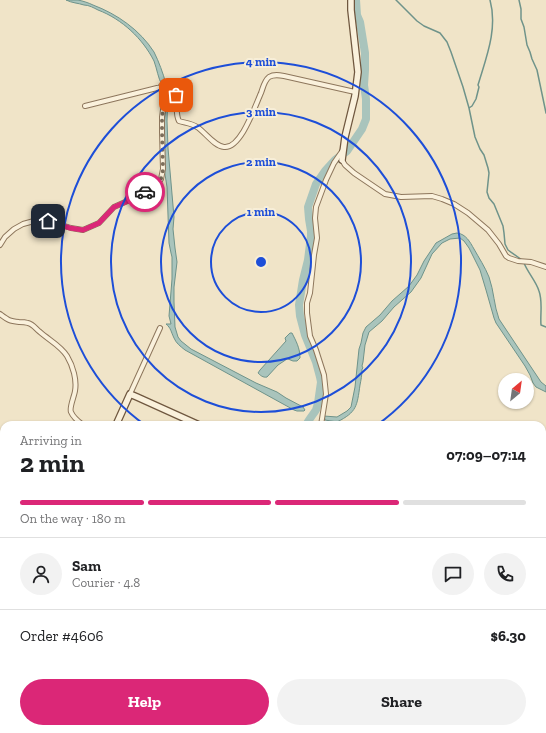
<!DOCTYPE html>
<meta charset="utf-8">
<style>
body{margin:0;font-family:"Zilla Slab",serif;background:#f2f2f2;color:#202124;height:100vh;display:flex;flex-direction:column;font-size:15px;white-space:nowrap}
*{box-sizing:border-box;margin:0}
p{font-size:13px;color:#757577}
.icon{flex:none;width:22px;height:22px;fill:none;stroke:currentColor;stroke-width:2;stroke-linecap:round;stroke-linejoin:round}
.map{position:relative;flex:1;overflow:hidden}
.sheet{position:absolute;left:0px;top:421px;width:546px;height:312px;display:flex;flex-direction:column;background:#fff;border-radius:12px 12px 0 0;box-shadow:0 1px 3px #0004}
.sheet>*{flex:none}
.needle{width:26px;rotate:29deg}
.controls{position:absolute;left:498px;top:373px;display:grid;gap:8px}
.controls a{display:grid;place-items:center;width:36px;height:36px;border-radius:50%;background:#fff;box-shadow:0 1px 3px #0004;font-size:20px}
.pin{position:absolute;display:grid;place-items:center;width:34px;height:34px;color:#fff;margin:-17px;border-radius:8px;box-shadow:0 2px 6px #0006}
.courier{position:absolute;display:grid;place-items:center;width:40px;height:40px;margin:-20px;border:3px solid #db2777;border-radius:50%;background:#fff;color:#222;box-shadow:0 1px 5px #0007}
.overview em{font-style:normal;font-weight:800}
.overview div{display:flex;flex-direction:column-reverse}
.overview{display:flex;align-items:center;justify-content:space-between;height:68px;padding:0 20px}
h1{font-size:26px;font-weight:800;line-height:30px}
.bar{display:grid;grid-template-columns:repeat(4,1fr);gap:6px 4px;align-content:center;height:48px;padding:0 20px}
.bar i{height:5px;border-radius:3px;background:#e0e0e0}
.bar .current{background:#db2777}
.bar p{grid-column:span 4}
.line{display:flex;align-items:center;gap:10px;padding:0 20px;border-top:1px solid #e0e0e0}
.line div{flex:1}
.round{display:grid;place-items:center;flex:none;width:42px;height:42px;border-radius:21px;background:#f2f2f2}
.button{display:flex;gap:8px;margin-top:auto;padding:8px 20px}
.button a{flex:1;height:46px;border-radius:24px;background:#db2777;color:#fff;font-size:16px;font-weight:800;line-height:46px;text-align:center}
.button a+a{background:#f2f2f2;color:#202124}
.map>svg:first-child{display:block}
.water{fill:#a9c4bc;stroke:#6f938a}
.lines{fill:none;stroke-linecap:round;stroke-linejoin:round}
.stream{stroke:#6f938a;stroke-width:1.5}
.river{stroke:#a9c4bc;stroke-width:8}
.street-casing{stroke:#8d765c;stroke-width:6}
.secondary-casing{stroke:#6f573f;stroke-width:8}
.street{stroke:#faf1dc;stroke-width:4}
.secondary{stroke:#faf1dc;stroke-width:5.5}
.done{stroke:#7c6e5b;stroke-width:4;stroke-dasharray:0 7.2}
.route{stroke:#db2777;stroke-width:5}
.ring{fill:none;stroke:#1d4ed8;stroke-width:2}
.centre{fill:#1d4ed8;stroke:#f7eed8;stroke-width:2}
.ring-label{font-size:12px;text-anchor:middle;font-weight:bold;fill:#1d4ed8;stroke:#f7eed8;stroke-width:4;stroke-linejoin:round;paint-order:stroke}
</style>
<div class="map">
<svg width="546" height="733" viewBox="0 0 546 733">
<rect width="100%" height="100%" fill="#f0e4c8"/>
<path class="water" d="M66,0c4,0 8,0 12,0 5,1 11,3 15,5 24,9 47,25 61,47 5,10 9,21 12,32l-4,1c-4,-7 -5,-16 -8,-24 -11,-22 -32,-42 -56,-51 -4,-2 -9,-5 -14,-5 -6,-2 -12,-2 -18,-5z
M166,88h1l1,3 -1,30 1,27 6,69 -1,12 2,19 2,14 -3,25v15l1,25 3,10 3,4 10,8 65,34 21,9 9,6 17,9 2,3 -1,1h-7l-3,-1 -109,-60c-5,-4 -9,-7 -11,-12 -3,-6 -3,-10 -8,-14h5l-2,-8 3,-37v-22l-1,-4 -2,-10 -2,-56 -3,-19v-39l2,-30 -2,-10z
M457,233c9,1 13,9 17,16 5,9 11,18 15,28 5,14 5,29 10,42l42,63 5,4v6l-10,-5 -3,-4 -3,-8 -5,-9 -29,-43 -2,-5 -8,-28 -6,-20 -11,-22 -5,-7 -4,-3 -10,1 -8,4 -10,11 -11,24 -10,14 -17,15 -12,14 -13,11 -4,13 -2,17 -1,4 1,2 -1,1c0,6 -1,11 -2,16 -3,21 -3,27 -23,37l-12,-2 -1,-4 13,1 10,-6 4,-4 4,-20 4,-38 2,-6 2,-10 3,-6 14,-12 12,-14 17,-15 8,-11 7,-14 12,-18 16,-9z
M290,333h2c4,8 8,15 8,25l-3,3h-4l-5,-2h-1l-9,6 -11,12c-4,1 -7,-2 -9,-4l2,-3 26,-29 -1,-3z"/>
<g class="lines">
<path class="stream" d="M396,0l21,21 7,5 16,7 7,9 4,10 12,35 6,21 6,29 5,12 4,6 4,13 1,5 -2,19 2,6 5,6 9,22 1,7 1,11 3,6 14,10
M519,0l2,9v10l3,8 3,18 3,7 2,7 5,11 9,43
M469,108l3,-2 4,-7 3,-12 -1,-2c8,-27 20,-56 12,-85
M524,263c4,10 12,18 15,28 4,11 1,23 2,34l5,2
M309,420v5
M0,673l4,-3
M0,719l4,-1
M516,729l2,4"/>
<path class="river" d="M306,425l3,-5 7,-10 2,-7 3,-21 -1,-5 -4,-15 -11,-27 -5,-19 -1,-11 4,-25 5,-20 3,-24v-5l-2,-12 -1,-12 8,-23 9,-13 10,-11 12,-9 15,-22 4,-10v-20l-2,-14 1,-15v-17l-5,-31 -3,-7 -1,-15"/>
<g class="street-casing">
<path id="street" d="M85,106l84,-21c13,6 4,25 10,36 6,2 12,2 18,6 8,5 17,19 27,20 17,2 31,-41 37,-54 2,-5 3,-12 8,-16 5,-3 10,-2 15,-1l71,16
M342,160l3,5 9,8 31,21 16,3 31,-1 10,3 12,5 14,9 20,17 11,14 7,12 3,2 9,3 13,1 15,5
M0,245l5,-8 9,-8 9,-5 11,-3h14l23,7 12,2 16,-7 15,-16 29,-13 15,-11 3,-4 2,-10 -1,-37v-15l2,-14 -3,-17
M0,314c8,6 9,7 19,8 3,0 6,0 9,1 5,1 8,6 12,9 9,8 21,14 27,24 6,10 10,24 8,35 -1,6 -6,17 -4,21 2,5 8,10 12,13
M130,394l30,-66
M321,425l5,-31 -2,-19 -8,-25 -6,-14 -3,-23v-10l3,-10 4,-38 3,-17 -2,-20 1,-11 10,-27 8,-17 9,-13
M542,540h4
M0,634l4,-1
M542,701l4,-2
M76,729l5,4
M411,733l1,-4
M502,733l3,-4"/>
</g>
<g class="secondary-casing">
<path id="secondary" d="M342,160l3,-23 10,-41 3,-24 -7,-62v-10
M116,425l14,-31 7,3 62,28
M0,683l4,-9
M522,729l3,4"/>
</g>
<use href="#street" class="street"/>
<use href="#secondary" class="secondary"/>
</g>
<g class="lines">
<path class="done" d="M145,192c11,-6 17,-9 18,-23l-1,-37v-15l2,-14 -3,-17c11,-2 12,-1 15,9"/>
<path class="route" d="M48,221l22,7 13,2 16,-7 15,-16 14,-6 17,-9"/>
</g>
<g class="ring">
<circle cx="261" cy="262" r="50"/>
<circle cx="261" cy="262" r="100"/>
<circle cx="261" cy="262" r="150"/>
<path d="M145 425A200 200 0 1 1 377 425"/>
</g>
<circle cx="261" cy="262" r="6" class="centre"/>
<g class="ring-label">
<text x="261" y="66">4 min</text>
<text x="261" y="116">3 min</text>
<text x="261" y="166">2 min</text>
<text x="261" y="216">1 min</text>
</g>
</svg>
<div class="controls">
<a><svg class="needle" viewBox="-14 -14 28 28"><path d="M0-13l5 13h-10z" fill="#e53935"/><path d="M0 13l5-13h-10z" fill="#757577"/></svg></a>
</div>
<div class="pin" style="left:176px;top:95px;background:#ea580c"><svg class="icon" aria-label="bag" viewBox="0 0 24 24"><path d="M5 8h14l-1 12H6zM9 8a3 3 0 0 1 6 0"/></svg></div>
<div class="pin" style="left:48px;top:221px;background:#1f2937"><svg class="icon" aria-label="home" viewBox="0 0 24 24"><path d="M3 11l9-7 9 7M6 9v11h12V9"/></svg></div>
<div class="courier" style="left:145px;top:192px"><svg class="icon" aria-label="car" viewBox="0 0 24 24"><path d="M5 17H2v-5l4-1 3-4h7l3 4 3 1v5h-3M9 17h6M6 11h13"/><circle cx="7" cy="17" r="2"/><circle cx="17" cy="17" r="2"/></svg></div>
<section class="sheet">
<div class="overview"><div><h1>2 min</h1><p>Arriving in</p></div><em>07:09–07:14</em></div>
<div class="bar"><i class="current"></i><i class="current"></i><i class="current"></i><i></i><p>On the way · 180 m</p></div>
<div class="line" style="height:72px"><a class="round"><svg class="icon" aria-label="person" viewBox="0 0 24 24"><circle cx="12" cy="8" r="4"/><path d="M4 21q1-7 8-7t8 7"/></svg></a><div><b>Sam</b><p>Courier · 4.8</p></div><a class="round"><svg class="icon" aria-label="chat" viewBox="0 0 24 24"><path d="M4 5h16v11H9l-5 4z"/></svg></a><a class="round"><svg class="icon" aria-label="phone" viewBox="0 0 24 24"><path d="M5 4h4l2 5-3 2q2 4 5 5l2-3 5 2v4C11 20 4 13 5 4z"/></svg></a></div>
<div class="line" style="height:52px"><div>Order #4606</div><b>$6.30</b></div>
<div class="button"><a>Help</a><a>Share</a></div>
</section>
</div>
